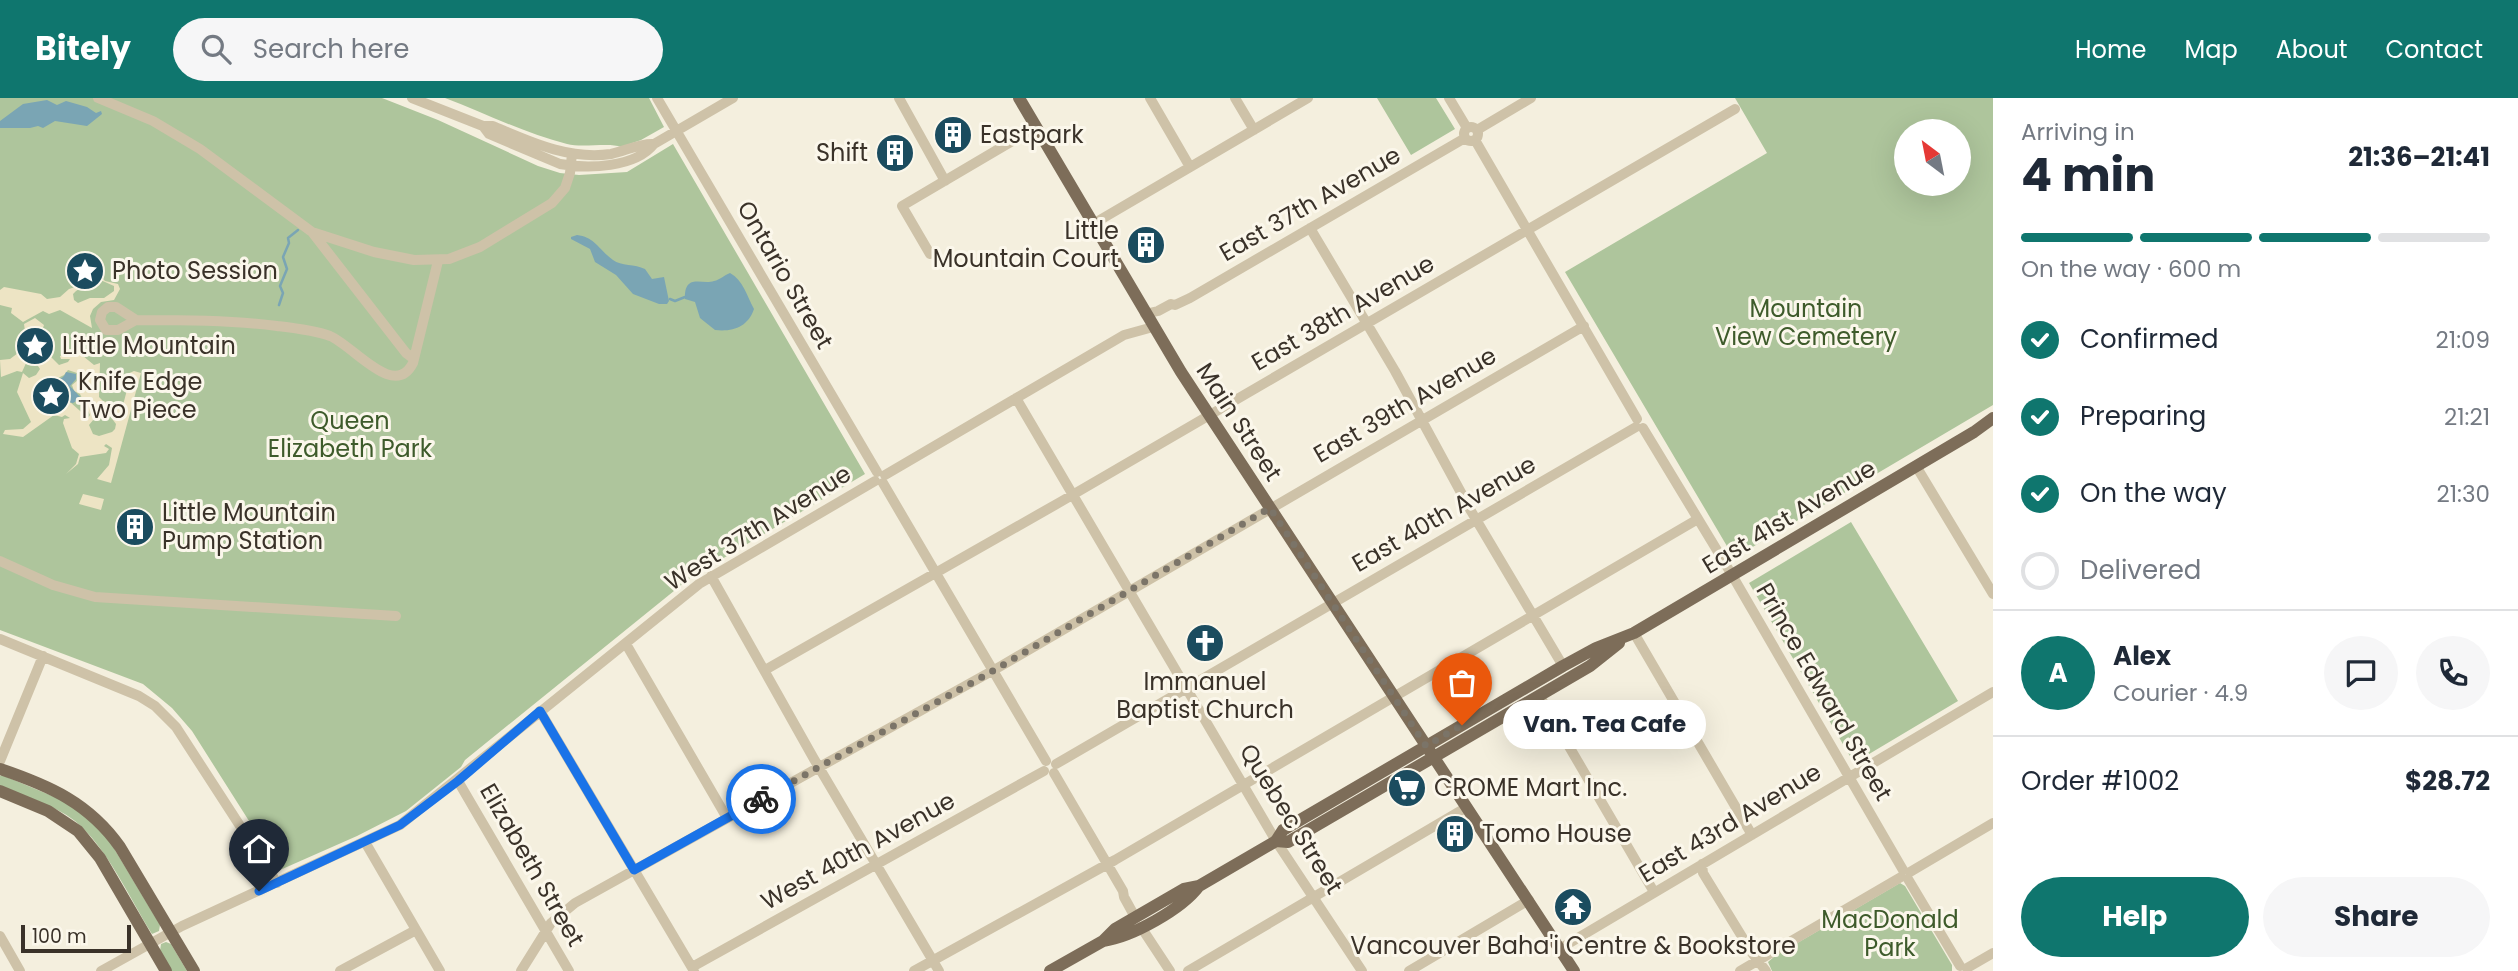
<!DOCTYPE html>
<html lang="en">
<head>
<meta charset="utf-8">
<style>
  :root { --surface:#fff; --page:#f6f6f7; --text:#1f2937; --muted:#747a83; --line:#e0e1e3; --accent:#0f766e }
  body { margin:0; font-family:Poppins,sans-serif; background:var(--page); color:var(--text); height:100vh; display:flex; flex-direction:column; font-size:26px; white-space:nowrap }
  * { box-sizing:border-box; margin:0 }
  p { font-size:23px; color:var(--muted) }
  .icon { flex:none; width:38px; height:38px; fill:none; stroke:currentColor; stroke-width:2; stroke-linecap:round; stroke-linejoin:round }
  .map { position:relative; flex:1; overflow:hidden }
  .side { display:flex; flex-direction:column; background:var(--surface); width:525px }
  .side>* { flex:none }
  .needle { width:46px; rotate:328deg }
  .tools { position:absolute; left:1894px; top:21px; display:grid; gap:14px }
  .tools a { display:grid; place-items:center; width:77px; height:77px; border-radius:50%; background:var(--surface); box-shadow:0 7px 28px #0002; font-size:35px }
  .scale { position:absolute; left:21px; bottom:18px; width:110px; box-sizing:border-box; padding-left:7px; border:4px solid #3a3229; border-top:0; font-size:19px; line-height:24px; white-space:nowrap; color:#3a3229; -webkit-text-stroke:5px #fbf7eb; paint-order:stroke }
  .pin { position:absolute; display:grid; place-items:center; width:60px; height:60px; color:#fff; margin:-72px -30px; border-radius:50% 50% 50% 0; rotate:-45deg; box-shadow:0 0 7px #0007 }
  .pin .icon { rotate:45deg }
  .courier { position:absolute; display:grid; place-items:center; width:70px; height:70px; margin:-35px; border:5px solid #1a73e8; border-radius:50%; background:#fff; color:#222; box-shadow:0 2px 9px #0007 }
  .bubble { position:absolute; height:49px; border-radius:24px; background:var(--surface); box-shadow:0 7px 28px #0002; font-size:23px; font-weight:700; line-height:49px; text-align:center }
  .summary em { font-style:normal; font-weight:700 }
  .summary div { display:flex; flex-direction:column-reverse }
  .summary { display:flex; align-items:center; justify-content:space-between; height:119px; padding:0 28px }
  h1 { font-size:46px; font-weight:700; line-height:52px }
  .bar { display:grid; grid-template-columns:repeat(4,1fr); gap:10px 7px; align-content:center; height:84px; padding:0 28px }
  .bar i { height:9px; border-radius:5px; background:var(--line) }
  .bar .on { background:var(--accent) }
  .bar p { grid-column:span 4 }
  .line { display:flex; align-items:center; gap:18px; padding:0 28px; border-top:2px solid var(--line) }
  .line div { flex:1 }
  .round { display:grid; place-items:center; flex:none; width:74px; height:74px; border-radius:37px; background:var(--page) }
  ol { padding:0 28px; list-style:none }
  li { display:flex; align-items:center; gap:21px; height:77px }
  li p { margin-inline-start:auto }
  li .icon { padding:7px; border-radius:50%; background:var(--accent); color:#fff; stroke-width:4 }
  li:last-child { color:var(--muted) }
  li i { width:38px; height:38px; border:4px solid var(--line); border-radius:50% }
  .primary-button { display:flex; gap:14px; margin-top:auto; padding:14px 28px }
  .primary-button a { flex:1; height:80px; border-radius:42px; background:var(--accent); color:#fff; font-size:28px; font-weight:700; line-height:80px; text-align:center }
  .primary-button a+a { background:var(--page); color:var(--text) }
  header { display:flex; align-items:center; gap:42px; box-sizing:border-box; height:98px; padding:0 35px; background:var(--accent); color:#fff }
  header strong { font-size:33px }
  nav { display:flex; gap:38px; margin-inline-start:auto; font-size:24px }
  .search { width:490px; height:63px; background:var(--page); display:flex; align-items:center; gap:18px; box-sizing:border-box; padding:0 24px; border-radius:38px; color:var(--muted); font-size:26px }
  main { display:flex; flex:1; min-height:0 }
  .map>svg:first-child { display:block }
</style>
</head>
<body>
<header>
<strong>Bitely</strong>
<div class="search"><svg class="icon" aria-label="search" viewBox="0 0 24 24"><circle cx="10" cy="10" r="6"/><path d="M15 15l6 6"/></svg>Search here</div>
<nav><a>Home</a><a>Map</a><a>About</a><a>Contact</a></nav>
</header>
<main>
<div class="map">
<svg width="1993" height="873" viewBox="0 0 1993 873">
  <rect width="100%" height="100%" fill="#f4efde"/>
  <!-- green -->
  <path fill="#aec59c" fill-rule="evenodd" d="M0,0H382L438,22L538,68L560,75L579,77L627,74L673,46L865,376L690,480L465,662L461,669L406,713L357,738L280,772L192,633L172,610L143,586L0,532Z
    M445,0H649L664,29L641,42L621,49C610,44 583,50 567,46C526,36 485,15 445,0Z
    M1377,0H1436L1455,31L1411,57Z
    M1735,0H1993V307L1734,460L1565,174L1767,55ZM1906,33H1958V86H1906Z
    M1851,424L1958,603L1854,665L1749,485Z
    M2,677L69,705L106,737L160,827L159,833L152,836C130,801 107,749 75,723C53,706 25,699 0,689V678Z
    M1900,785L1905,788L1952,867V873H1772L1768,864L1775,858Z
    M166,844L171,846L187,873H172L160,853L161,846Z"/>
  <!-- plaza -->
  <path fill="#ede4c4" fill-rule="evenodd" d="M88,170L96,173L105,183L118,186L120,191L114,202L101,204L93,211L90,218L92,230L60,212L49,216L43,213L23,224L11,215L12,210L0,207V192L4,189L41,196L47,201L60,199L69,191L75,189L79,184L80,173ZM96,180L114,188V193L104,200H90L78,205L74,202L73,196L76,193Z
    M35,220L44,227L40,239L42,250L59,267L68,264L70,261H61L60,258L77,253L94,267L100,265L99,299L103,303L120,308L123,307L127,292L124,285L125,277L134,273L141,275L111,385L97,381L109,367L112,350L106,346L104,348L109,351L106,355L80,359L78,366L66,376L76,366L79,356L72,350L63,325L64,321L70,320L65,317L62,319L54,317L23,339L3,336L5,332L23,331L31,324L17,294L23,275L29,280L36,277L40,271L36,265L27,263L22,274L17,273L1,279L0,262L10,261L22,252L26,240L24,226ZM68,272L77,275L78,282L72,287L74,293L80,296L90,317L88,320L70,304H61L57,309H51L43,303L45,281L51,278L56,281L64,277ZM106,317L110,318L116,326L115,331L112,334L99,338L93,336L89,327L94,321Z
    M83,396L104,401L101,412L79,406Z"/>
  <!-- water -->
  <path fill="#7aa5b4" d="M47,2L57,7L66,3L87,9L96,15L101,13L102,16L87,28L55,23L43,30L38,28L30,30H0V23L23,6Z
    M577,137C595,139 599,152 613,162C621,168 635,166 645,171L652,181L664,179L669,203L667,206H659L633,196L616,177L595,164L590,151L571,141V139Z
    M730,175C743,182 747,198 754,211C748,229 733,234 715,232L700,220L695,204L685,201C684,175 702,187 714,183C720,182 724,177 730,175Z
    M66,274L76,276V281L70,288L81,300L73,305L59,302V296L53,290L46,291L47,280C55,279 62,285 66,274Z"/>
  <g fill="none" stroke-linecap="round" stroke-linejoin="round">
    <!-- stream -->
    <path stroke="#7aa5b4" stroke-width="2.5" d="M670,201L675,203L685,199
      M279,207L283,195L280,188L287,171L283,159L289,145L288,140L298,132"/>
    <!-- minor -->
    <path stroke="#cec2a8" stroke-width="10" d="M98,0L153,23L200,51L312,134L374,154L414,162L449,161L480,149L552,105L565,90L570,75L572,56
      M412,0L483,28H493C531,44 568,62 611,56C626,53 639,45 654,46
      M657,0L877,374
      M899,0L945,83
      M1150,0L1190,69
      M1235,0L1254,32
      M1449,0L1467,30
      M483,28L489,36L560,66C588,71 635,70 654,46L733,0
      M1464 36a7 7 0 1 1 14 0a7 7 0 1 1-14 0Z
      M1477,32L1531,0
      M1475,42L1637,321
      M1093,126L1308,0
      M1310,130L1395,273L1471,413L1563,568
      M312,134L406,255L414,261
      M930,156L902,108L1036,29
      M108,209H116L136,222L118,232H106L100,222L102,214Z
      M1145,216L1158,213L1171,206L1175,207L1190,200L1465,40
      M136,222C183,222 230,222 277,228C294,230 313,232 330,238C354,248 394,302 413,265L438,163
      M1016,300L1276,743L1362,873
      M1643,330L1732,477L1903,772
      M1916,368L1993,496
      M885,377L1124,237L1153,229
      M883,385L1046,663
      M0,463L53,487L95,499L396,518
      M711,478L814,661L939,873
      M1634,535L1752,737
      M0,541L139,598L155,608L176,629L277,785
      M626,546L727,720
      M765,572L1062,403L1735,11
      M1539,597L1654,794
      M540,613L694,873
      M0,663L43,558
      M1056,666L1636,329
      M1054,675L1123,793L1124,799L1135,819
      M458,683L569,873
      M365,744L440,873
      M1702,766L1703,775L1752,855L1766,873
      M1910,774L1993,725
      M1908,781L1960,868
      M1141,829L1170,873
      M0,838L20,873
      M1561,850L1993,594
      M692,869L1044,673
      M1967,870L1993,855
      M101,873L182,828L400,727L699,486L875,383
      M340,873L416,832
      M521,873L551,825L575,805L1001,568L1584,228
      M914,873L1115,762L1698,421
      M1188,873L1467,709
      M1409,873L1529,802
      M1740,873L1901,779"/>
    <!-- major -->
    <path stroke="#7d6d59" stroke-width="12" d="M1019,0L1181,274L1574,873
      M0,671C50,688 89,705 120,749L194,873
      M0,693L48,713L78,733L100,760L166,873
      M1276,743L1288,744L1590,568L1619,545
      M1103,843C1132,839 1182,811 1199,788
      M1050,873L1103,843L1115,831L1184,791L1199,788L1276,743L1283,732L1563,568L1596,550L1634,535L1974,334L1993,320"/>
  </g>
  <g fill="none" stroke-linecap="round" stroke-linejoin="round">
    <!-- done -->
    <path stroke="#7b7468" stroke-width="7" stroke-dasharray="0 12.6" d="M761,701L986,577L1270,410L1426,648L1462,627"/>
    <!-- route -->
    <path stroke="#1a73e8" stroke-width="9" d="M259,793L400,727L458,683L540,613L634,772L761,701"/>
  </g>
  <!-- icons -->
  <defs>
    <symbol id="building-disc" viewBox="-11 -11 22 22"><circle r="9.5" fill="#1b4c5f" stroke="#fbf7eb"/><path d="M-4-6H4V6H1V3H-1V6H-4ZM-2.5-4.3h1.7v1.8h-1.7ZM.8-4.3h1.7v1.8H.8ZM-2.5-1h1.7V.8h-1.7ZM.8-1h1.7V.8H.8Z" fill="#fff"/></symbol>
    <symbol id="sight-disc" viewBox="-11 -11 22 22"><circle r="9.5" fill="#1b4c5f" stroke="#fbf7eb"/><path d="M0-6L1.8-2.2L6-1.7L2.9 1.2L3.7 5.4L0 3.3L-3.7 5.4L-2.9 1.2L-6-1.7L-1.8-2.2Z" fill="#fff"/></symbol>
    <symbol id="church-disc" viewBox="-11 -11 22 22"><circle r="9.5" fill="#1b4c5f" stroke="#fbf7eb"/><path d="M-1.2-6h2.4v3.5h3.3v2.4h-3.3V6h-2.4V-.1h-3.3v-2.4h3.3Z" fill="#fff"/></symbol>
    <symbol id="supermarket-disc" viewBox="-11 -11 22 22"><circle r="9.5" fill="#1b4c5f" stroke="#fbf7eb"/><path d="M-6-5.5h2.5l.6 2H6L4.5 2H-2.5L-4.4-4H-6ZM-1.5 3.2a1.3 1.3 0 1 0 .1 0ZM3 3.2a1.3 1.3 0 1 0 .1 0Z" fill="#fff"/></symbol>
    <symbol id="temple-disc" viewBox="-11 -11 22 22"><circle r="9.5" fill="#1b4c5f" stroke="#fbf7eb"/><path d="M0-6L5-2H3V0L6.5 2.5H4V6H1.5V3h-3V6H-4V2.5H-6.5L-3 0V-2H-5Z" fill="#fff"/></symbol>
  </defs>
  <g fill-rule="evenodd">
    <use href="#building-disc" x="931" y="15" width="44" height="44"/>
    <use href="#building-disc" x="873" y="33" width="44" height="44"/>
    <use href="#building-disc" x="1124" y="125" width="44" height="44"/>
    <use href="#sight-disc" x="63" y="151" width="44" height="44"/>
    <use href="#sight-disc" x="13" y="226" width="44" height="44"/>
    <use href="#sight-disc" x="29" y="276" width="44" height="44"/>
    <use href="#building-disc" x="113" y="407" width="44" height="44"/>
    <use href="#church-disc" x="1183" y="523" width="44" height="44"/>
    <use href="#supermarket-disc" x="1385" y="668" width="44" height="44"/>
    <use href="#building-disc" x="1433" y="714" width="44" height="44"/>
    <use href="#temple-disc" x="1551" y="787" width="44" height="44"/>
  </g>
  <g text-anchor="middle" stroke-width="6" stroke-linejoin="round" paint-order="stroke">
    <!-- poi labels -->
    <g font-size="24" fill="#3a3229" stroke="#fbf7eb" text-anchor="start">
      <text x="980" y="45">Eastpark</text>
      <text x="868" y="63" text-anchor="end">Shift</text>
      <text x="1119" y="141" text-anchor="end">Little<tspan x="1119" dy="28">Mountain Court</tspan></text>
      <text x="112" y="181">Photo Session</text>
      <text x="62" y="256">Little Mountain</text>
      <text x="78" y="292">Knife Edge<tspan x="78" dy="28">Two Piece</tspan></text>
      <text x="162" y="423">Little Mountain<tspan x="162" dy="28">Pump Station</tspan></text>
      <text x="1205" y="592" text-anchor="middle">Immanuel<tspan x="1205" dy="28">Baptist Church</tspan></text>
      <text x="1434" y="698">CROME Mart Inc.</text>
      <text x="1482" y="744">Tomo House</text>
      <text x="1573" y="856" text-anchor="middle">Vancouver Baha'i Centre &amp; Bookstore</text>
    </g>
    <!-- street labels -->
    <g font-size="24" fill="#3a3229" stroke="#fbf7eb">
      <text transform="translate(1310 106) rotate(-30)" y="8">East 37th Avenue</text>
      <text transform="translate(785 177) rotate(60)" y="8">Ontario Street</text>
      <text transform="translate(1343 215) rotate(-30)" y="8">East 38th Avenue</text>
      <text transform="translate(1405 307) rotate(-30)" y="8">East 39th Avenue</text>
      <text transform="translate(1239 324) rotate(57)" y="8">Main Street</text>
      <text transform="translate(1444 416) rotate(-30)" y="8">East 40th Avenue</text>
      <text transform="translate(1789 419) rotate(-31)" y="8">East 41st Avenue</text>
      <text transform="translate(758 430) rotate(-32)" y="8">West 37th Avenue</text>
      <text transform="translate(1824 594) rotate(60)" y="8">Prince Edward Street</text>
      <text transform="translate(1291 721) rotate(58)" y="8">Quebec Street</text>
      <text transform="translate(1730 725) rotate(-31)" y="8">East 43rd Avenue</text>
      <text transform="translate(858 753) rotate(-29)" y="8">West 40th Avenue</text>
      <text transform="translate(532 767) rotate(60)" y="8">Elizabeth Street</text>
    </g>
    <!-- park labels -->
    <g font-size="24" fill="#3e5b2b" stroke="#fbf7eb">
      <text x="1806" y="219">Mountain<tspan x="1806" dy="28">View Cemetery</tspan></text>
      <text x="350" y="331">Queen<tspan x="350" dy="28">Elizabeth Park</tspan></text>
      <text x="1890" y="830">MacDonald<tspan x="1890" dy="28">Park</tspan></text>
    </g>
  </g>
</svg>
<div class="tools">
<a><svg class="needle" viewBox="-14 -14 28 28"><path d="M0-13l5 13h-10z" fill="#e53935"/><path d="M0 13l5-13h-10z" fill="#747a83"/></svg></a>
</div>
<div class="scale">100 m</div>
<div class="pin" style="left:1462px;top:627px;background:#ea580c"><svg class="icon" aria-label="bag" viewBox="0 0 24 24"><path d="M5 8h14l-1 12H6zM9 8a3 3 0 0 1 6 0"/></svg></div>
<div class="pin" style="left:259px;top:793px;background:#1f2937"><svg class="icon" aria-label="home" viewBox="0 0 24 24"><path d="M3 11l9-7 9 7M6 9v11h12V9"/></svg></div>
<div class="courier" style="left:761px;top:701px"><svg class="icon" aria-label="bike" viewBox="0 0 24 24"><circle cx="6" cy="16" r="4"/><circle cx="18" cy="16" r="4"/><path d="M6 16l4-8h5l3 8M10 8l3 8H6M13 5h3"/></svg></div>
<div class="bubble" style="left:1503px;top:602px;width:203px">Van. Tea Cafe</div>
</div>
<section class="side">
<div class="summary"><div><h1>4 min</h1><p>Arriving in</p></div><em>21:36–21:41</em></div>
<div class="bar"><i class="on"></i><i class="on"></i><i class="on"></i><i></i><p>On the way · 600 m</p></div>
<ol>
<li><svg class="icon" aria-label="check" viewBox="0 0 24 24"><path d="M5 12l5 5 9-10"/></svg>Confirmed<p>21:09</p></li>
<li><svg class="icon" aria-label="check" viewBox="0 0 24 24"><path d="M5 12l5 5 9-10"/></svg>Preparing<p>21:21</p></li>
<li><svg class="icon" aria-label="check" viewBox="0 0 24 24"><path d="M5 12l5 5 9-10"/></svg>On the way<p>21:30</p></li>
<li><i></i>Delivered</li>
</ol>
<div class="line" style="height:126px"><b class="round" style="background:var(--accent);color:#fff">A</b><div><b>Alex</b><p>Courier · 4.9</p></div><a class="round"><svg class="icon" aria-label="chat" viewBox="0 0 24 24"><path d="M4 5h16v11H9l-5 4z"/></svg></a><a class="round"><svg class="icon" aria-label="phone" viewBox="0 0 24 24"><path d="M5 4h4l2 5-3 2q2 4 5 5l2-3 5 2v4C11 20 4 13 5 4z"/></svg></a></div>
<div class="line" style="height:91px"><div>Order #1002</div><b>$28.72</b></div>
<div class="primary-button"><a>Help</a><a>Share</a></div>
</section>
</main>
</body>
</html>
